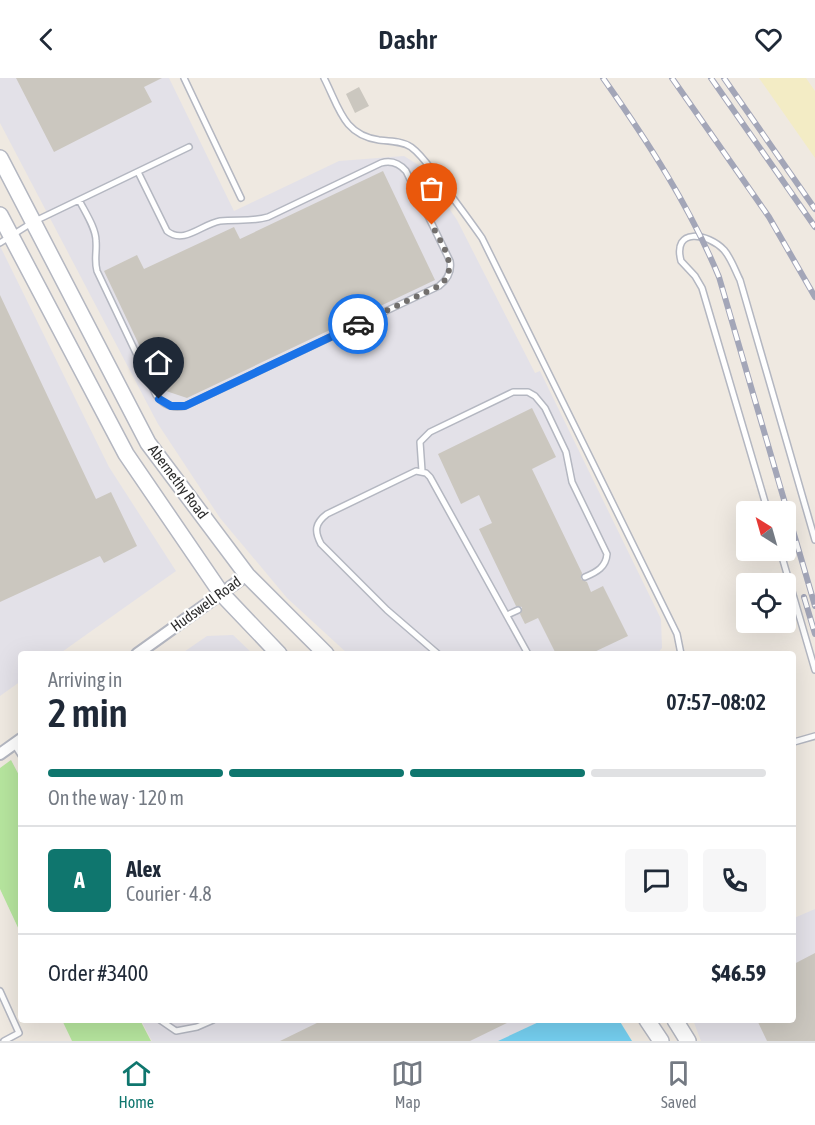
<!DOCTYPE html>
<html lang="en">
<head>
<meta charset="utf-8">
<style>
  :root { --surface:#fff; --page:#f6f6f7; --text:#1f2937; --muted:#747a83; --line:#e0e1e3; --accent:#0f766e }
  body { margin:0; font-family:"Asap Condensed",sans-serif; background:var(--page); color:var(--text); height:100vh; display:flex; flex-direction:column; font-size:22px; white-space:nowrap }
  * { box-sizing:border-box; margin:0 }
  p { font-size:20px; color:var(--muted) }
  .icon { flex:none; width:33px; height:33px; fill:none; stroke:currentColor; stroke-width:2; stroke-linecap:round; stroke-linejoin:round }
  .map { position:relative; flex:1; overflow:hidden }
  .details { position:absolute; left:18px; top:573px; width:778px; height:372px; display:flex; flex-direction:column; background:var(--surface); border-radius:6px; box-shadow:0 6px 24px #0002 }
  .details>* { flex:none }
  .needle { width:39px; rotate:323deg }
  .tools { position:absolute; left:736px; top:423px; display:grid; gap:12px }
  .tools a { display:grid; place-items:center; width:60px; height:60px; border-radius:6px; background:var(--surface); box-shadow:0 6px 24px #0002; font-size:30px }
  .pin { position:absolute; display:grid; place-items:center; width:51px; height:51px; color:#fff; margin:-62px -26px; border-radius:50% 50% 50% 0; rotate:-45deg; box-shadow:0 0 6px #0007 }
  .pin .icon { rotate:45deg }
  .courier { position:absolute; display:grid; place-items:center; width:60px; height:60px; margin:-30px; border:4px solid #1a73e8; border-radius:50%; background:#fff; color:#222; box-shadow:0 2px 8px #0007 }
  .head em { font-style:normal; font-weight:600 }
  .head div { display:flex; flex-direction:column-reverse }
  .head { display:flex; align-items:center; justify-content:space-between; height:102px; padding:0 30px }
  h1 { font-size:39px; font-weight:600; line-height:45px }
  .bar { display:grid; grid-template-columns:repeat(4,1fr); gap:9px 6px; align-content:center; height:72px; padding:0 30px }
  .bar i { height:8px; border-radius:4px; background:var(--line) }
  .bar .selected { background:var(--accent) }
  .bar p { grid-column:span 4 }
  .line { display:flex; align-items:center; gap:15px; padding:0 30px; border-top:2px solid var(--line) }
  .line div { flex:1 }
  .round { display:grid; place-items:center; flex:none; width:63px; height:63px; border-radius:6px; background:var(--page) }
  header { display:flex; justify-content:space-between; align-items:center; height:78px; padding:0 30px; background:var(--surface); font-size:27px; font-weight:600 }
  .dock { display:flex; justify-content:space-around; align-items:center; height:84px; border-top:2px solid var(--line); background:var(--surface); font-size:16px; color:var(--muted) }
  .dock a { display:grid; justify-items:center; gap:3px }
  .dock .selected { color:var(--accent) }
  .map>svg:first-child { display:block }
</style>
</head>
<body>
<header><svg class="icon" aria-label="back" viewBox="0 0 24 24"><path d="M15 5l-7 7 7 7"/></svg>Dashr<svg class="icon" aria-label="heart" viewBox="0 0 24 24"><path d="M12 20l-8-8c-3-5 5-10 8-4 3-6 11-1 8 4z"/></svg></header>
<div class="map">
<svg width="815" height="963" viewBox="0 0 815 963">
  <rect width="100%" height="100%" fill="#efe9e1"/>
  <!-- industrial -->
  <path fill="#e3e1e8" d="M0,0H169L234,133L339,83L404,78L420,88L457,142L535,295L540,293L661,541L662,570L657,576H348L287,520L220,440L158,346L0,45Z
    M0,168L109,389L176,493L59,576H21V603L0,618Z
    M233,557L253,576H181L207,558Z
    M815,831V963H701L693,942H794V840Z
    M141,942H543L498,963H152Z"/>
  <!-- green -->
  <path fill="#b6e59e" d="M11,682L21,701V856L0,811V690Z
    M62,942H140L151,963H72Z"/>
  <!-- sand -->
  <path fill="#f3ecc5" d="M759,0H806L815,13V80Z"/>
  <!-- water -->
  <path fill="#75cff0" d="M543,942H619L632,963H498Z"/>
  <!-- building -->
  <path fill="#cbc7bf" d="M16,0H162L144,9L152,24L54,74Z
    M359,9L369,28L355,35L346,16Z
    M383,93L435,202L187,320L160,311L104,193L137,177L144,191L234,149L240,161Z
    M0,217L96,421L111,414L137,468L104,485L100,478L0,524Z
    M532,330L556,379L532,391L582,495L581,501L587,504L591,514L603,508L628,558L590,576H556L538,540L525,546L520,536L522,529L516,528L479,451L492,445L479,417L461,426L438,376Z
    M815,875V963H767L757,942H794V886Z
    M323,942H513L470,963H280Z"/>
  <g fill="none" stroke-linecap="round" stroke-linejoin="round">
    <defs>
      <path id="service" d="M184,0L241,120
        M324,0C339,29 343,57 379,62C390,63 402,63 411,69C422,77 430,90 438,100C453,120 468,140 482,160L677,556L681,576
        M79,122C85,134 96,150 96,163C97,174 94,182 97,193L156,317C163,327 172,331 185,328L439,208C447,202 452,194 450,183L406,93C399,85 391,82 381,85L268,139C252,144 236,141 220,143C202,146 184,167 167,153L138,94
        M0,165L33,144L189,69
        M422,393L420,364L430,354L513,314H528L535,318L545,330L566,374L572,404L607,476C606,489 597,494 585,499
        M768,434L702,210L695,198L681,183C672,149 708,155 724,172C731,180 735,192 740,202L815,462
        M780,472L815,592
        M507,537L518,532
        M438,576L387,532L321,466C314,453 315,445 327,436L416,393L426,395L430,399L528,576
        M794,664L815,658
        M14,666L21,677
        M0,913L19,955L4,963
        M160,942L176,953L197,949L213,942"/>
      <path id="minor" d="M137,576L247,497
        M0,676L21,661"/>
      <path id="secondary" d="M0,80L148,365L247,497L326,576
        M0,137L126,376L221,515L279,576
        M647,942L661,963
        M675,942L688,963"/>
    </defs>
    <!-- service casing -->
    <use href="#service" stroke="#b4b7c1" stroke-width="8"/>
    <!-- minor casing -->
    <use href="#minor" stroke="#b4b7c1" stroke-width="14"/>
    <!-- secondary casing -->
    <use href="#secondary" stroke="#b4b7c1" stroke-width="18"/>
    <!-- service -->
    <use href="#service" stroke="#fff" stroke-width="5"/>
    <!-- minor -->
    <use href="#minor" stroke="#fff" stroke-width="10"/>
    <!-- secondary -->
    <use href="#secondary" stroke="#fff" stroke-width="15"/>
    <defs>
      <path id="rail" d="M603,0C648,64 689,127 719,199L815,528
        M672,0L769,139L815,219
        M711,0L815,149
        M724,0L815,131
        M804,519L815,556"/>
    </defs>
    <!-- rail casing -->
    <use href="#rail" stroke="#a3a6b8" stroke-width="6"/>
    <!-- rail -->
    <use href="#rail" stroke="#fff" stroke-width="4" stroke-dasharray="11" stroke-linecap="butt"/>
  </g>
  <g fill="none" stroke-linecap="round" stroke-linejoin="round">
    <!-- done -->
    <path stroke="#726f6d" stroke-width="6" stroke-dasharray="0 10.8" d="M358,246L439,208C461,191 442,167 432,147"/>
    <!-- route -->
    <path stroke="#1a73e8" stroke-width="8" d="M159,321L171,328H185L358,246"/>
  </g>
  <g text-anchor="middle" stroke-width="4.5" stroke-linejoin="round" paint-order="stroke">
    <!-- street labels -->
    <g font-size="15" fill="#2e2e2e" stroke="#fff">
      <text transform="translate(178 404) rotate(53)" y="5">Abernethy Road</text>
      <text transform="translate(206 526) rotate(-36)" y="5">Hudswell Road</text>
    </g>
  </g>
</svg>
<div class="tools">
<a><svg class="needle" viewBox="-14 -14 28 28"><path d="M0-13l5 13h-10z" fill="#e53935"/><path d="M0 13l5-13h-10z" fill="#747a83"/></svg></a>
<a><svg class="icon" aria-label="locate" viewBox="0 0 24 24"><circle cx="12" cy="12" r="6"/><path d="M12 2v4M12 18v4M2 12h4M18 12h4"/></svg></a>
</div>
<div class="pin" style="left:432px;top:147px;background:#ea580c"><svg class="icon" aria-label="bag" viewBox="0 0 24 24"><path d="M5 8h14l-1 12H6zM9 8a3 3 0 0 1 6 0"/></svg></div>
<div class="pin" style="left:159px;top:321px;background:#1f2937"><svg class="icon" aria-label="home" viewBox="0 0 24 24"><path d="M3 11l9-7 9 7M6 9v11h12V9"/></svg></div>
<div class="courier" style="left:358px;top:246px"><svg class="icon" aria-label="car" viewBox="0 0 24 24"><path d="M5 17H2v-5l4-1 3-4h7l3 4 3 1v5h-3M9 17h6M6 11h13"/><circle cx="7" cy="17" r="2"/><circle cx="17" cy="17" r="2"/></svg></div>
<section class="details">
<div class="head"><div><h1>2 min</h1><p>Arriving in</p></div><em>07:57–08:02</em></div>
<div class="bar"><i class="selected"></i><i class="selected"></i><i class="selected"></i><i></i><p>On the way · 120 m</p></div>
<div class="line" style="height:108px"><b class="round" style="background:var(--accent);color:#fff">A</b><div><b>Alex</b><p>Courier · 4.8</p></div><a class="round"><svg class="icon" aria-label="chat" viewBox="0 0 24 24"><path d="M4 5h16v11H9l-5 4z"/></svg></a><a class="round"><svg class="icon" aria-label="phone" viewBox="0 0 24 24"><path d="M5 4h4l2 5-3 2q2 4 5 5l2-3 5 2v4C11 20 4 13 5 4z"/></svg></a></div>
<div class="line" style="height:78px"><div>Order #3400</div><b>$46.59</b></div>
</section>
</div>
<nav class="dock">
<a class="selected"><svg class="icon" aria-label="home" viewBox="0 0 24 24"><path d="M3 11l9-7 9 7M6 9v11h12V9"/></svg>Home</a>
<a><svg class="icon" aria-label="map" viewBox="0 0 24 24"><path d="M3 6l6-2 6 2 6-2v14l-6 2-6-2-6 2zM9 4v14M15 6v14"/></svg>Map</a>
<a><svg class="icon" aria-label="saved" viewBox="0 0 24 24"><path d="M7 4h10v16l-5-4-5 4z"/></svg>Saved</a>
</nav>
</body>
</html>
